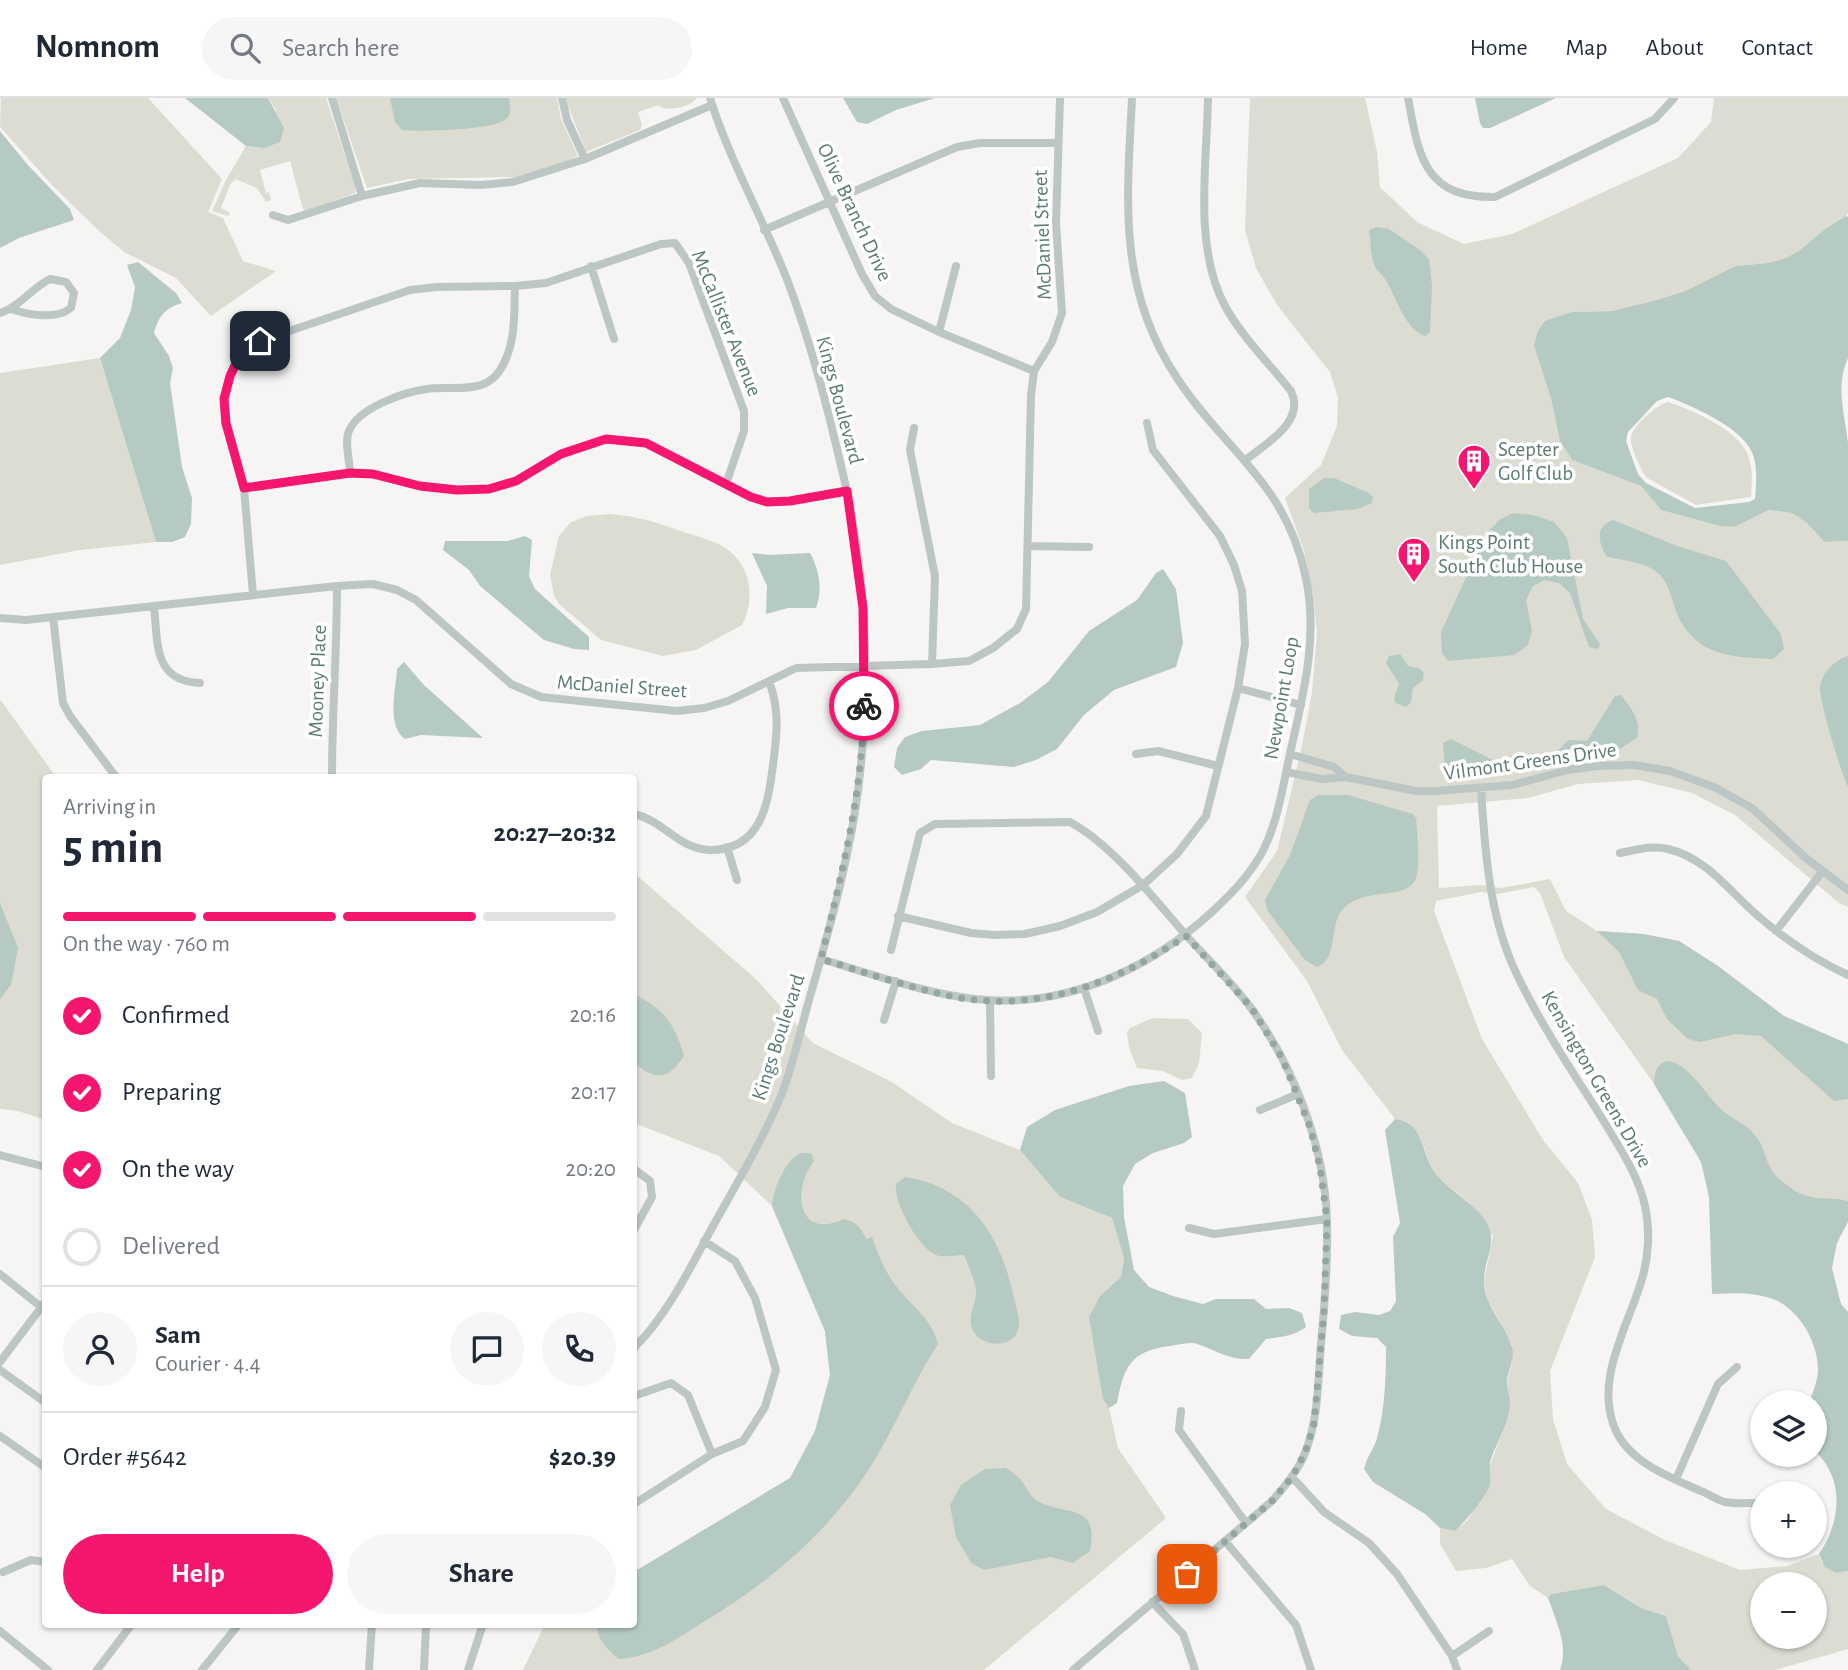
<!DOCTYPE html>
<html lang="en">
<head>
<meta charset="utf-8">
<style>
  :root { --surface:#fff; --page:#f6f6f7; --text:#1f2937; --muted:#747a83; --line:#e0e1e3; --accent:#f51670 }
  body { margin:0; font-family:"Alegreya Sans",sans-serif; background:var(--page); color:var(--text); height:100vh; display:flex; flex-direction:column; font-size:26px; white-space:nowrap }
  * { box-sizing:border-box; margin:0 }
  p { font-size:23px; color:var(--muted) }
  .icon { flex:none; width:38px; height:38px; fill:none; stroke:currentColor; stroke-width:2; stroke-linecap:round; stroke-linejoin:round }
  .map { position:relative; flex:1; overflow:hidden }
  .details { position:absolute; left:42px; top:676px; width:595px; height:854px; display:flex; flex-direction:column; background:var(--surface); border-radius:7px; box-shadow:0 2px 5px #0004 }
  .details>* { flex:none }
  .buttons { position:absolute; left:1750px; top:1292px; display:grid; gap:14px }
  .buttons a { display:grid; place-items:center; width:77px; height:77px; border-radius:50%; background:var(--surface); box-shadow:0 2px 5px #0004; font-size:35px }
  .pin { position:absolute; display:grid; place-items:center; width:60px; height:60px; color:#fff; margin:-30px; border-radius:14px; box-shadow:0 4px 10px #0006 }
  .courier { position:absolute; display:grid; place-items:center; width:70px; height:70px; margin:-35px; border:5px solid #f51670; border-radius:50%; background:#fff; color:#222; box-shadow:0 2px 9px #0007 }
  .head em { font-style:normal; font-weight:700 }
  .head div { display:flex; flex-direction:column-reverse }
  .head { display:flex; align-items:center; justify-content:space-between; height:119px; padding:0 21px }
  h1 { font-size:46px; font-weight:700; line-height:52px }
  .bar { display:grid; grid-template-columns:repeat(4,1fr); gap:10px 7px; align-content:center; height:84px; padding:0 21px }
  .bar i { height:9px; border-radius:5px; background:var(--line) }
  .bar .selected { background:var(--accent) }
  .bar p { grid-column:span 4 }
  .line { display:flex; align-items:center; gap:18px; padding:0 21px; border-top:2px solid var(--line) }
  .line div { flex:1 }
  .round { display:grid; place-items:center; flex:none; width:74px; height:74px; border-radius:37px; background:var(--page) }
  ol { padding:0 21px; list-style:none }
  li { display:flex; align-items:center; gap:21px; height:77px }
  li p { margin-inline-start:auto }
  li .icon { padding:7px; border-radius:50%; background:var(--accent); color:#fff; stroke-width:4 }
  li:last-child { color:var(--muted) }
  li i { width:38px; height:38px; border:4px solid var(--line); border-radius:50% }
  .cta { display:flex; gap:14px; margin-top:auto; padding:14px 21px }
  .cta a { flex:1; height:80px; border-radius:42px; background:var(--accent); color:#fff; font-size:28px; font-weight:700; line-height:80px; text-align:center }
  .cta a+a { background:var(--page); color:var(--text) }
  header { display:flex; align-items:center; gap:42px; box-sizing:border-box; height:98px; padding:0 35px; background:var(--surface); border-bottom:2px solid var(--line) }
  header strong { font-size:33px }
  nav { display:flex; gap:38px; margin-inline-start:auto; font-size:24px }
  .search { width:490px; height:63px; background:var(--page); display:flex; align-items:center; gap:18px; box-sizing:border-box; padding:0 24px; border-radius:38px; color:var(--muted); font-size:26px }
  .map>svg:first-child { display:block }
</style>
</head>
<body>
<header>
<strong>Nomnom</strong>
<div class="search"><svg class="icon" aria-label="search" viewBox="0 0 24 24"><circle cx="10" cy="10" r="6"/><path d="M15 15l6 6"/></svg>Search here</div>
<nav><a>Home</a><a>Map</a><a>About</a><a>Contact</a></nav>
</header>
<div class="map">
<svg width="1848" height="1572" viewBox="0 0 1848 1572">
  <rect width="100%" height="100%" fill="#f7f5f4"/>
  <!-- green -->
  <path fill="#dddcd2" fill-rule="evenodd" d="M1,0H148L222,81L208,114L223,120L243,163L276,173L211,218L176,180L124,154L98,132L51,86L0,29Z
    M268,0H326L355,88V95L306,113L303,111L290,63L260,72L266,95L269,94L271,102L266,104L257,90L235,81L230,87L221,110L230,115L228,118L212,113L226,82L246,48L264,50L276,12Z
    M336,0H557L561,21L578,58L555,68L516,79L409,81L367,90Z
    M565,0H697C689,9 675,12 662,10L659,7L638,14L642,27L640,32L586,54Z
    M1250,0H1365L1377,54L1380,89L1417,124L1464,146L1512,136L1678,60L1711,24L1714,0H1848V115L1846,118L1825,131L1800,152L1786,160L1768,165L1735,168L1685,193L1657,202L1612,213L1572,214L1551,300L1560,342L1572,362L1641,388L1661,412L1720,428L1735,429L1769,412L1792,415L1807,425L1824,444L1848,443V809L1839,805L1735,717L1692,695L1638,682L1578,686L1528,700L1437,708L1439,790L1482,787L1501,790L1550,781L1566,813L1597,833L1643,836L1679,843L1718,868L1784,918L1848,946V1103L1809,1100L1787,1088L1768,1070L1761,1048L1755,1036L1748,1030L1724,1013L1705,996L1655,973L1654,986L1564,859L1540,795L1534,789L1498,796L1481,794L1436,803L1434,813L1482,941L1543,1042L1578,1085L1592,1122L1595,1159L1550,1273L1553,1321L1567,1366L1606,1411L1665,1442L1740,1472L1787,1468L1819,1456L1821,1463L1836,1475L1848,1473V1551L1775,1572H1691L1678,1558L1666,1518L1641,1510L1604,1487L1551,1496L1548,1500L1530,1488L1512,1461L1486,1470L1456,1473L1440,1446V1430L1455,1433L1467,1423L1489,1386L1490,1367L1503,1332L1510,1304L1507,1285L1512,1264V1247L1488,1202L1484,1183L1493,1138C1485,1128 1479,1116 1471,1107C1458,1094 1441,1086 1432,1069C1421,1048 1423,1025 1395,1021L1342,952L1307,883L1245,799L1277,753L1302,648L1312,594L1317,534L1313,497L1304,453L1285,400L1321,367L1337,328L1338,300L1330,274L1277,207L1256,170L1245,132ZM1762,1486H1815V1538H1762Z
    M100,260L156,444L80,452L0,467V275Z
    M1668,304C1692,312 1742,333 1749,360C1753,373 1752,386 1751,399L1696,407L1647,380C1641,373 1629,347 1631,338C1635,326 1656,307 1668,304Z
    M609,416C637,418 657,424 683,434C697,438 712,442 724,449C751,466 756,500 742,527L696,552L663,558L601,542L559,506L554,498L550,477L559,438L571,424L587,418Z
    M0,601L56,679H46L45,1022L18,1013L0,1011Z
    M634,775L757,882L813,945L892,984L952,1025L1020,1052L1060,1099L1112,1120L1124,1160L1121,1179L1100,1198L1103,1301L1109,1310L1118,1350L1166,1420L984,1572H523L545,1526H634V1474L790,1380L815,1333L830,1277L825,1233L772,1108L719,1058L634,1025Z
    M1152,920L1188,921L1202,935L1199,965L1192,980L1182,982L1163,973L1137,970L1129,950L1127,935L1130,930Z"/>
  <!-- water -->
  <path fill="#b5cac2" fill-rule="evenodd" d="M185,0H268L284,30L280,44L264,50L246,48Z
    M390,0H509C510,7 512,16 506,21C496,32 419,34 402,32L395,24Z
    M843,0H935L896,12L867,26L857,24Z
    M1475,0H1556L1490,30H1483L1480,25Z
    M0,33L27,66L70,111L74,122L19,140L0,150Z
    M1846,118L1848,119V260C1835,288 1845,317 1848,345C1848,377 1848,411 1848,443L1824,444L1807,425L1792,415L1769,412L1735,429L1720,428L1661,412L1641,388L1572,362L1560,343L1551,300L1534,247L1538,233L1545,223L1572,214L1612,213L1657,202L1685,193L1735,168L1768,165L1786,160L1800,152L1825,131ZM1668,299C1693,308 1745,331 1753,357C1758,371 1756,387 1755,401L1749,404L1695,410L1646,385L1638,376L1626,343L1628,334L1657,303Z
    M1377,129L1389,131L1420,152L1429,161L1432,188L1430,234L1425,238C1406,232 1396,200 1387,184C1383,177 1376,173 1374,166C1370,156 1371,142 1369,132Z
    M138,164L176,195L182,205C165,210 159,218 154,235L169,258L173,270L170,285L182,369L192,400L191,426L185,439L172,444H156L100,260L120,240L131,212L135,189L127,167Z
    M1324,380H1334L1369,395L1373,399L1372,405L1358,411L1314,415L1309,410V391Z
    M1513,415L1533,417L1554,424L1567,440L1583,521L1600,546L1598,551L1589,549L1570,495L1559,485L1545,482L1533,488L1526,502L1532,533L1528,547L1514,557L1448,563L1442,555L1441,534L1486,436L1499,422Z
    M1613,422L1677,448L1726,463L1781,536L1784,551L1773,561C1737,559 1702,560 1681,524C1672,508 1672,488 1658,475C1645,463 1622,463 1606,458C1598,444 1595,428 1613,422Z
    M525,438L532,442L529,478L535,491L589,539V552L574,551L544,542L480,488L469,472L443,452L445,443H508Z
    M752,455L770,457L810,455C819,471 823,492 816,510H788L766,516L767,488Z
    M1163,471L1176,491L1183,545L1176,569L1114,592L1084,617L1057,651L1036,662L1014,669L931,662L921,671L902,677L894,669L897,650L905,639L922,633L980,627L1020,605L1048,584L1089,533L1137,502L1156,475Z
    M1400,556L1408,568L1419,570L1424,575L1423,582L1413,590L1411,604L1406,609L1395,605L1394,600L1399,586L1386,565L1389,558Z
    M1848,558V689C1841,674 1819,603 1820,589C1822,574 1835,562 1848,558Z
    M404,564L424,587L483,640L421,637L405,641C386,628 396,591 397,571Z
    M1621,597C1631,610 1642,623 1637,640L1621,650L1594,647L1558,653L1568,642L1587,643L1615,598Z
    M1451,641L1503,667L1451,672L1445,669L1443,645Z
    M1318,697H1348L1413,716L1416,720C1417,735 1422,773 1414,784C1401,802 1368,789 1345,809C1327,825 1340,860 1317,869L1305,862L1267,812L1265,802L1290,757L1310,702Z
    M0,805L18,850L11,887L0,901Z
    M1597,833L1643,836L1679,843L1718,868L1784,918L1848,946V1001L1834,1003L1761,938L1735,936L1700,944L1688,941L1667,921L1657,901L1638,892L1619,854Z
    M634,896C664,911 675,926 684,958C668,982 656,983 634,965Z
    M1666,963C1689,963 1707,1001 1726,1015C1735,1022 1749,1028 1756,1038C1770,1058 1762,1069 1787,1087C1812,1106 1823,1097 1848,1103V1124L1837,1145L1832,1170L1841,1206L1848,1214V1473L1836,1475L1825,1469L1819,1456C1841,1424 1845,1381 1815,1353V1304H1809C1813,1295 1818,1281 1818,1272C1818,1244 1799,1211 1773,1201C1753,1194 1733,1195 1712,1196L1709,1099L1701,1064L1654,986C1655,974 1655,968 1666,963Z
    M1164,983L1185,995L1192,1039L1184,1045L1153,1055L1135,1066L1123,1088L1124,1119L1134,1172L1149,1189L1173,1198L1203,1206L1216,1201H1254L1266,1211L1289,1210L1302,1215L1306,1229C1294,1238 1281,1239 1266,1241L1249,1261C1228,1262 1216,1252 1197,1246C1189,1243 1178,1247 1170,1248C1130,1253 1124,1269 1117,1305L1109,1310L1103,1301L1089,1219L1100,1198L1121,1179L1124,1160L1112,1120L1060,1099L1020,1052L1027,1029L1055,1012L1129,988Z
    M1395,1021C1425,1025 1420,1052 1434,1073C1448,1093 1474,1104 1487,1125C1498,1144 1484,1162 1484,1182C1484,1207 1503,1224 1511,1246C1516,1258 1509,1270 1507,1282C1506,1289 1510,1296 1510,1303C1510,1324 1496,1345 1490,1364C1489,1371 1491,1379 1490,1386C1486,1399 1465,1424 1455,1433L1440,1430L1425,1416L1373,1384L1364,1371C1367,1357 1374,1352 1377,1340C1385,1312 1386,1278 1386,1249L1377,1240L1352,1238L1339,1231L1341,1217L1355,1214L1379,1217L1390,1213L1396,1203L1393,1139L1400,1125L1385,1032Z
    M801,1055H811L814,1063C791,1092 798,1143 844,1121C856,1124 861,1129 866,1141L872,1139C877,1154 884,1171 893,1184C908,1206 932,1219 938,1246C914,1283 897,1325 874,1363C834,1429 771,1484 705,1523C676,1541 654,1558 619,1561C608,1552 596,1541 597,1526H634V1474L790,1380L815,1333L830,1277L825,1233L772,1108C773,1091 785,1062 801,1055Z
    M905,1079C969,1089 1000,1136 1013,1196C1015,1205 1020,1219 1019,1228C1016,1250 984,1251 974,1234C965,1219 977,1206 976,1192C976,1186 967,1163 964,1157C955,1157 944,1160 936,1157C918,1149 893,1104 896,1086Z
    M1006,1370C1010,1373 1015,1376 1019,1380C1025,1386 1029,1397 1036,1402C1064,1419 1100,1403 1090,1453L1073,1465L1051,1459L984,1472L971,1465L956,1439L950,1407L961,1387L985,1371Z
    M1604,1487L1641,1510L1666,1518L1678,1558L1691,1572H1560C1569,1548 1556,1523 1548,1500L1551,1496Z"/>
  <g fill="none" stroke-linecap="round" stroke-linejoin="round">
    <!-- street -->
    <path stroke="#bcc7c5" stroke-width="8" d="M332,0L362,98
      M562,0L567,22L585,61
      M783,0L862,176L875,198L891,211L939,234L1034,273
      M1208,0C1207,65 1193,149 1225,208C1242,239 1269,265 1291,293C1306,324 1266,345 1246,362
      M1408,0C1419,59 1424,100 1495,99L1655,21L1674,0
      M273,117L288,122L362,98L420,85L481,87L513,84L585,61L712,7
      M764,132L957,49L980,45H1058
      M591,168L614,241
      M0,215C19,209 32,190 50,181L66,184L74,195L71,210C56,222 29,217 11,211
      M939,234L956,168
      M914,330L910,352L935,478L932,566
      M350,375C350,364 344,343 349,333C358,310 404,294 427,291C455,287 487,299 503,267C516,243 514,215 515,188
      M244,390L350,375L373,376L420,388L457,392L490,391L516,383L561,356L606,341L646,345L751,399L767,404L790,403L847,393
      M1028,448L1089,449
      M253,497L244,390L225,325L224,301L230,278L241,255L260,243L410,192L436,189L515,188L546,185L661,146L675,145L689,165L744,313V333L726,386
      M154,508C158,545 153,583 200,585
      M53,519L63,605L70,618L116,679
      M0,520L26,522L337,488L373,486L397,492L416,502L511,586L541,599L677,613L704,610L728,603L796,570L932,566L969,563L993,550L1017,531L1026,511L1031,297L1034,273L1052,244L1062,215L1056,125L1060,0
      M1238,590L1301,607
      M1136,656L1158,653L1218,668
      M1290,656L1334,669L1346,679
      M1286,674L1322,681L1346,679L1416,693H1436L1512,687L1568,672L1597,668L1634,667L1670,673L1714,689L1752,710L1807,761L1848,792
      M332,679C332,615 337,552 337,488
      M1481,690C1485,755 1489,821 1519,881C1543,930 1574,976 1603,1022C1619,1049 1638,1076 1645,1108C1650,1131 1649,1158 1642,1181C1628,1229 1593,1283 1616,1333C1631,1365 1671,1380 1701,1393C1709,1396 1717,1402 1725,1404C1735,1406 1747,1405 1757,1405
      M634,716C663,722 678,751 710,752C761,752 768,707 773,667C777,637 780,612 769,583
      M727,749L737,782
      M1620,755C1636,752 1652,747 1668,751C1707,760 1730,794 1758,818C1786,842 1815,862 1848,877
      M898,818L971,835L994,837L1025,836L1060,828L1097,814L1143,787L1177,756L1206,718L1238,590L1245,546L1242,493L1234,467L1220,438L1153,352L1147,325
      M1776,833L1822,774
      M891,852L920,735L935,726L1070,724C1112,747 1152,798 1184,835C1206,860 1231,883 1251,910C1294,969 1325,1049 1327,1123C1328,1163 1325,1204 1321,1245C1318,1281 1319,1320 1305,1355C1298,1373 1285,1388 1272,1403L1073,1572
      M821,861C875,877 931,898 987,902C1071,908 1152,869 1213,813C1231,796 1247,780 1260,758C1278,727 1283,686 1291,651C1304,594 1319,535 1305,476C1285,384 1224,352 1177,280C1117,190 1127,102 1132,0
      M1084,890L1098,933
      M990,903L991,978
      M884,922L896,883
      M1260,1012L1298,996
      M0,1057L46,1069
      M634,1071L650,1083L652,1099L634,1132
      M1189,1130L1214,1136L1327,1121
      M0,1176L46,1213
      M634,1250C668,1216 690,1170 713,1128C737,1085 762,1043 781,998C794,965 801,929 811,895C828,836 845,775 855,714C871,610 869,492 846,389C830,320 813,250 788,184C764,122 730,64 710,0
      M0,1264L46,1203
      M0,1272L46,1305
      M634,1298L671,1285L688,1297L712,1356
      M1181,1313L1179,1332L1246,1425
      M0,1338L46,1370
      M1292,1379L1324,1414L1369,1445L1397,1476L1452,1558L1457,1572
      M1676,1381L1718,1286L1737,1269
      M634,1406L712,1356L743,1343L765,1309L776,1272L755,1200L735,1163L704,1143
      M1225,1443L1296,1527L1311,1572
      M3,1474L31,1462L46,1464
      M1152,1504L1183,1536L1195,1572
      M0,1533L48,1572
      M1452,1558L1489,1533
      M97,1572L132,1526
      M202,1572L239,1526
      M369,1572L372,1526
      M424,1572L426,1526
      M468,1572L483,1526"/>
  </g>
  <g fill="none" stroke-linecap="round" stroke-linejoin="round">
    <!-- done -->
    <path stroke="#92a6a2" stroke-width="7" stroke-dasharray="0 12.6" d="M864,608C862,698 842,774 821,861C864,874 910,890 955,899C1040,915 1117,884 1186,838L1251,909L1282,960L1310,1029L1320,1069L1327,1121L1324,1213L1314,1326L1305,1355L1292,1379L1272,1403L1187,1476"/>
    <!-- route -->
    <path stroke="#f51670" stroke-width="9" d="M260,243L241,255L230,278L224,301L226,325L244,390L350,375L373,376L420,388L457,392L489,391L516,383L561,356L606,341L646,345L751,399L767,404L790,403L847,393L863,510L864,608"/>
  </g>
  <!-- icons -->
  <defs>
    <symbol id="building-pin" viewBox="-11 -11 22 30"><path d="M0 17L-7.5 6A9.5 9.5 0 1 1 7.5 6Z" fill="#f51670" stroke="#fff"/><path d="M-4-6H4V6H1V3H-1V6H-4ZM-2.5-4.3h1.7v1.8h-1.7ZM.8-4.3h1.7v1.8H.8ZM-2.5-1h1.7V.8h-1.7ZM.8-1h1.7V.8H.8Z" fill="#fff"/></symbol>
  </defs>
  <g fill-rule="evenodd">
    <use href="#building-pin" x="1455" y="344" width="38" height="52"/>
    <use href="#building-pin" x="1395" y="437" width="38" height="52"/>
  </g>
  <g text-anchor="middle" stroke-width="7" stroke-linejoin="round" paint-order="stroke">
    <!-- street labels -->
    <g font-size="21" fill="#5b7c76" stroke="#fff">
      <text transform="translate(855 114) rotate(65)" y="7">Olive Branch Drive</text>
      <text transform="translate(1042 137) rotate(-92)" y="7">McDaniel Street</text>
      <text transform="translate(727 225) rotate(68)" y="7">McCallister Avenue</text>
      <text transform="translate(840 302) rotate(75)" y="7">Kings Boulevard</text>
      <text transform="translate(317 583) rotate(-88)" y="7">Mooney Place</text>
      <text transform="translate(622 588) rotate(4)" y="7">McDaniel Street</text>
      <text transform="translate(1281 600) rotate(-80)" y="7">Newpoint Loop</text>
      <text transform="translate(1530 663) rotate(-8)" y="7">Vilmont Greens Drive</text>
      <text transform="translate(778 939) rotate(-72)" y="7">Kings Boulevard</text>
      <text transform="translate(1597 981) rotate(60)" y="7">Kensington Greens Drive</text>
    </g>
    <!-- poi labels -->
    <g font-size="21" fill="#5b7c76" stroke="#fff" text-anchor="start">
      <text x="1498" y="358">Scepter<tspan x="1498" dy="24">Golf Club</tspan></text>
      <text x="1438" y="451">Kings Point<tspan x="1438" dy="24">South Club House</tspan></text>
    </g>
  </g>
</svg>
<div class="buttons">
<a><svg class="icon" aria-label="layers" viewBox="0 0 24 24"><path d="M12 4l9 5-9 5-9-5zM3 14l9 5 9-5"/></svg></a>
<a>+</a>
<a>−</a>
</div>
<div class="pin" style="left:1187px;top:1476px;background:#ea580c"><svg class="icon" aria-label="bag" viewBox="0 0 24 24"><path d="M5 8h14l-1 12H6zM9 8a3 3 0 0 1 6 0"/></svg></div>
<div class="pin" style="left:260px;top:243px;background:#1f2937"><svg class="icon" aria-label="home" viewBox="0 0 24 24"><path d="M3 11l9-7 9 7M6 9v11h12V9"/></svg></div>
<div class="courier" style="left:864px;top:608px"><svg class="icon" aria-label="bike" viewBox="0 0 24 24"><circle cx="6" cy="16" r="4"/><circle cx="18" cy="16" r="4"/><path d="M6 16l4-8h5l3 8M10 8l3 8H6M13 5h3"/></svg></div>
<section class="details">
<div class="head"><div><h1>5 min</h1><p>Arriving in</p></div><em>20:27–20:32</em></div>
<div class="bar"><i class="selected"></i><i class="selected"></i><i class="selected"></i><i></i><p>On the way · 760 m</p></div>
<ol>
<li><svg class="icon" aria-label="check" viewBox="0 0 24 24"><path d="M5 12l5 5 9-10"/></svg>Confirmed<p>20:16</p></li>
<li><svg class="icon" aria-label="check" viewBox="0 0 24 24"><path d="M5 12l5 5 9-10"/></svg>Preparing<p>20:17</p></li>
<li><svg class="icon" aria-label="check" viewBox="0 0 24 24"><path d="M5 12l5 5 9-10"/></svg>On the way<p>20:20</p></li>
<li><i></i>Delivered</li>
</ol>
<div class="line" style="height:126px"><a class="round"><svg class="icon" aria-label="person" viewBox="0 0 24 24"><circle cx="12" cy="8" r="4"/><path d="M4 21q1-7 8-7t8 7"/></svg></a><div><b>Sam</b><p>Courier · 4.4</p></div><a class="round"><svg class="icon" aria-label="chat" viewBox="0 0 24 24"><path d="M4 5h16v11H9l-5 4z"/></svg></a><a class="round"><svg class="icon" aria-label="phone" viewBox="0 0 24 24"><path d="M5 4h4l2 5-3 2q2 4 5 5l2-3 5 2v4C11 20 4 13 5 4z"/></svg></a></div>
<div class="line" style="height:91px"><div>Order #5642</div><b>$20.39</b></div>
<div class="cta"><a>Help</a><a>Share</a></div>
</section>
</div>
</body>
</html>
